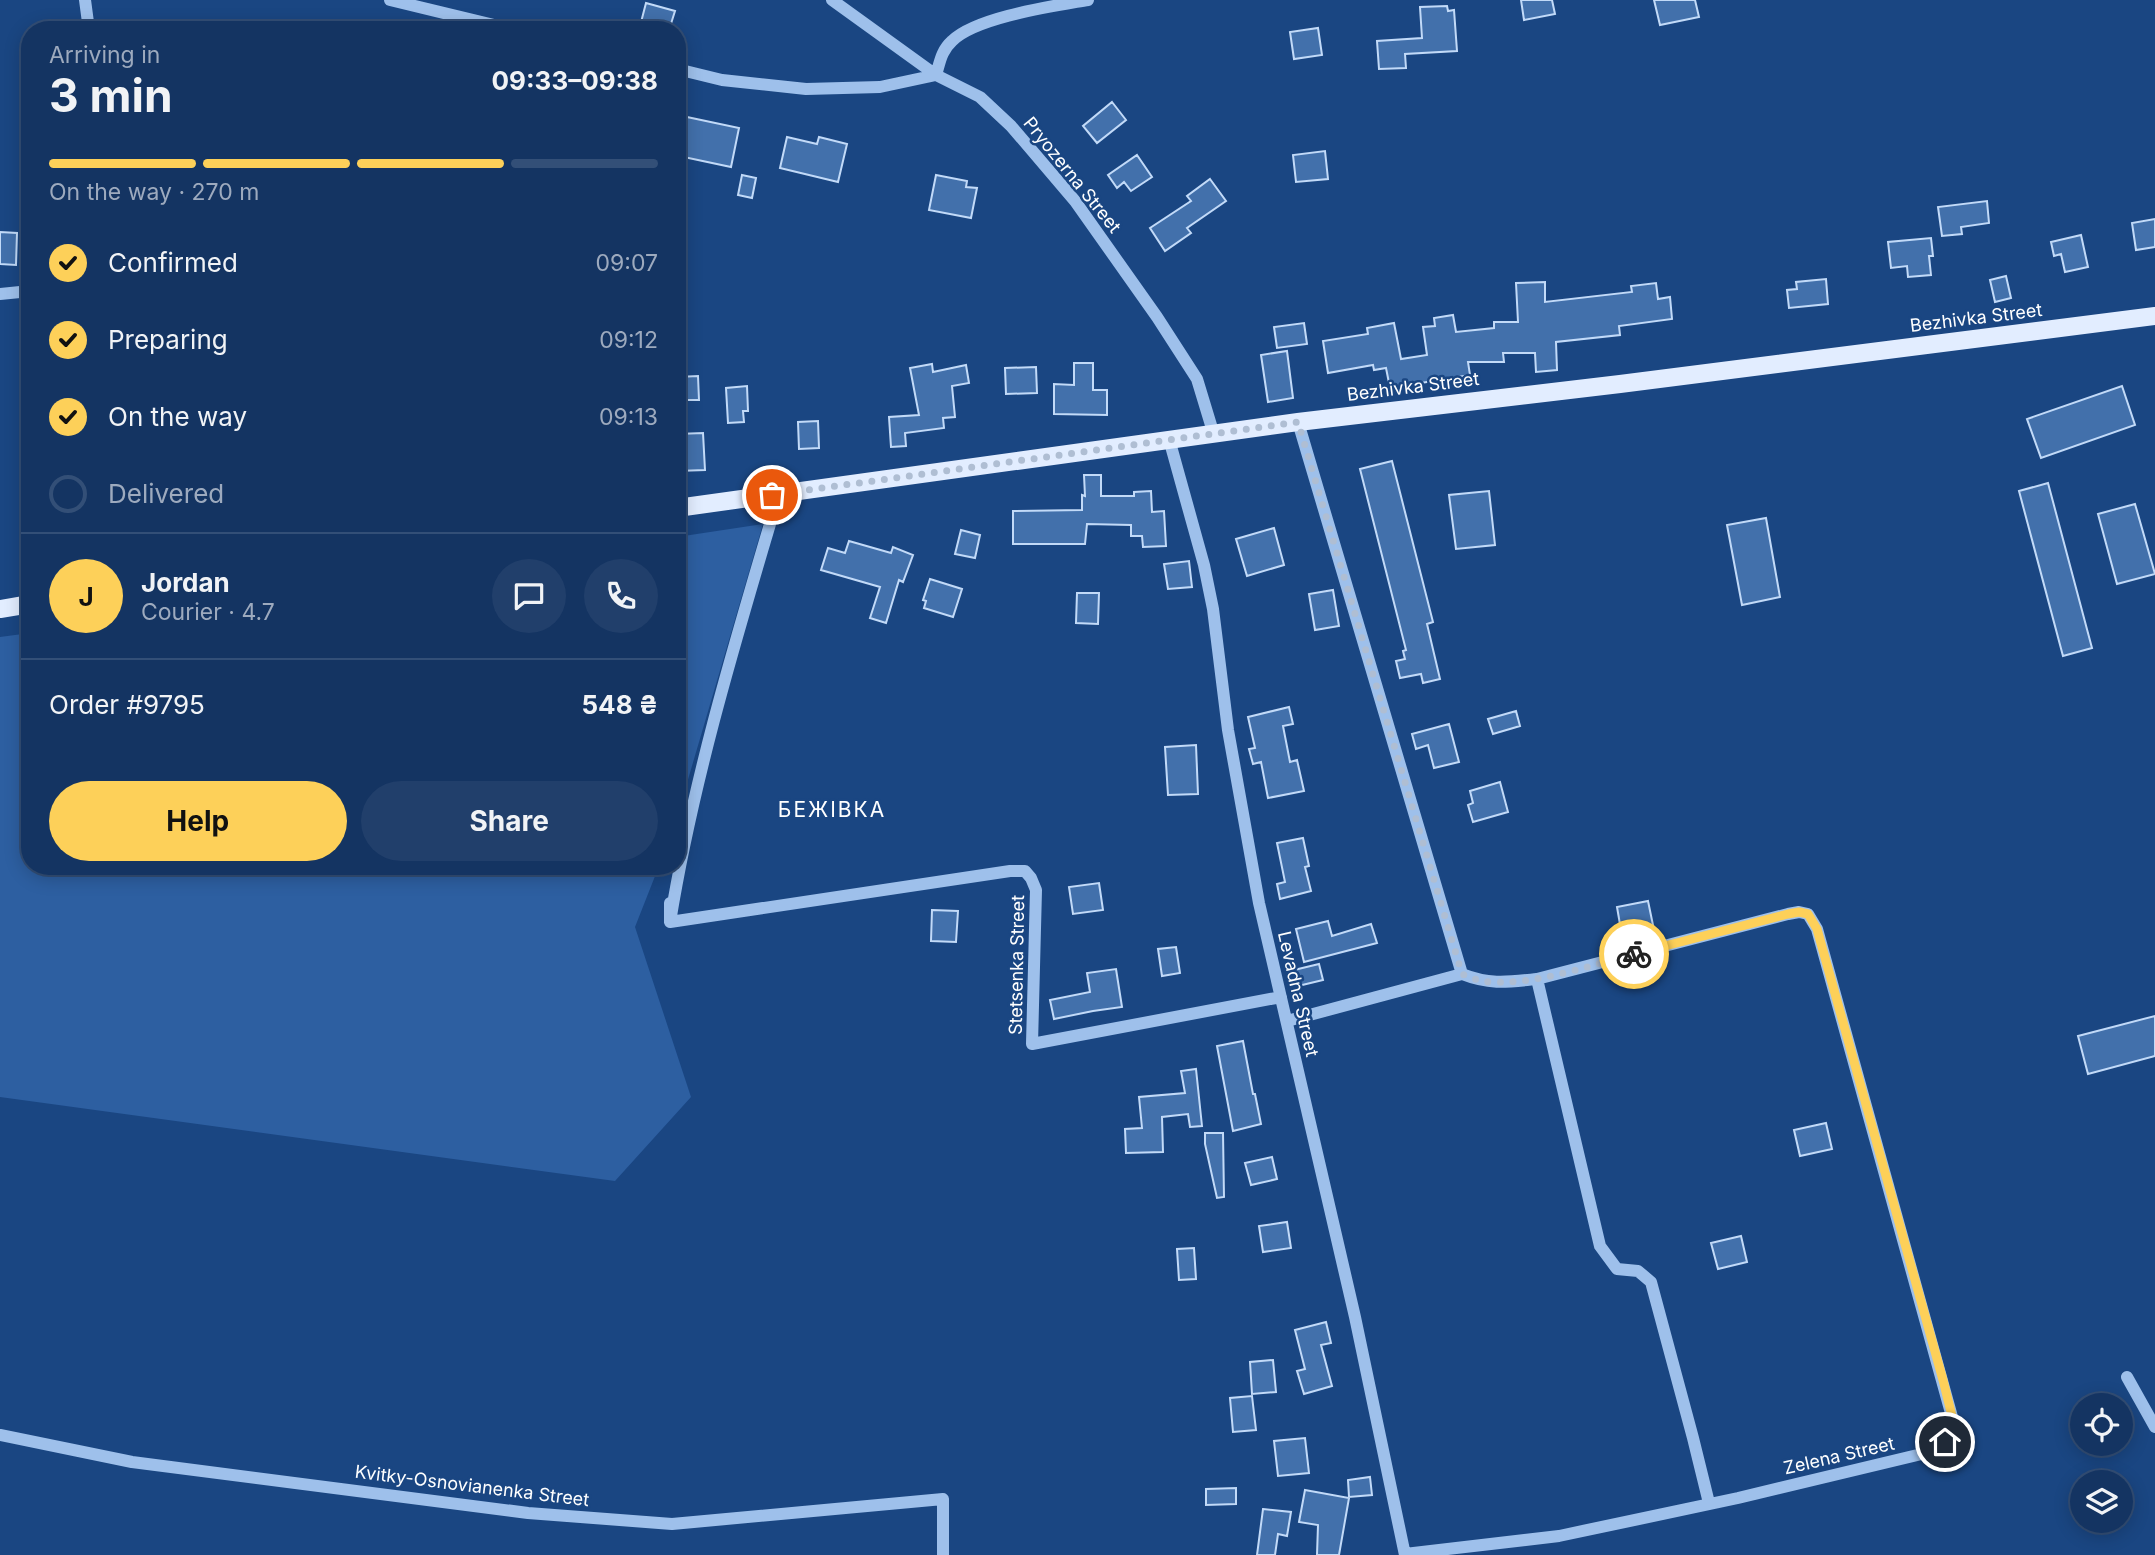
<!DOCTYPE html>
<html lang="en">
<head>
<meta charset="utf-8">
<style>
  :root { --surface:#143462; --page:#213f6b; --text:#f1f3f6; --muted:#9daabe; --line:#334f77; --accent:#fdd059 }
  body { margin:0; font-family:Inter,sans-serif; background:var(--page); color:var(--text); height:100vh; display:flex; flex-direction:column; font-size:26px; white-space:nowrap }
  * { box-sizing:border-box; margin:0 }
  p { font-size:23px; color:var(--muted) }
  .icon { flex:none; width:38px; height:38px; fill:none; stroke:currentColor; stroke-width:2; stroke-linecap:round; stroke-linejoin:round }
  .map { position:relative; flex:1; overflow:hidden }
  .sheet { position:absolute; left:21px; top:21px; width:665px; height:854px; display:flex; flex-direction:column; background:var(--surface); border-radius:28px; box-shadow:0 4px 18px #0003,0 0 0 2px var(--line) }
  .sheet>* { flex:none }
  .tools { position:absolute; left:2070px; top:1393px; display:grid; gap:14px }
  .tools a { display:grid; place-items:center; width:63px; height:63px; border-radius:50%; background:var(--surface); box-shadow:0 4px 18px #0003,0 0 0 2px var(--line); font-size:35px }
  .pin { position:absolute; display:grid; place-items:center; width:60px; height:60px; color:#fff; margin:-30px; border:4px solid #fff; border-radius:50%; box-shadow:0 2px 7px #0007 }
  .courier { position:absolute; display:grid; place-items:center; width:70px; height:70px; margin:-35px; border:5px solid #fdd059; border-radius:50%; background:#fff; color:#222; box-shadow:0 2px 9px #0007 }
  .head em { font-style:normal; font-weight:700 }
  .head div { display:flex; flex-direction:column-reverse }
  .head { display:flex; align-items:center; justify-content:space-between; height:119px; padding:0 28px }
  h1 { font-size:46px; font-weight:700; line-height:52px }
  .bar { display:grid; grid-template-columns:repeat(4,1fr); gap:10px 7px; align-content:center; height:84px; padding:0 28px }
  .bar i { height:9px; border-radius:5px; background:var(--line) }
  .bar .on { background:var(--accent) }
  .bar p { grid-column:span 4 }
  .line { display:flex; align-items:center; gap:18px; padding:0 28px; border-top:2px solid var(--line) }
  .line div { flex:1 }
  .round { display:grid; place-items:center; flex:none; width:74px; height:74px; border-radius:37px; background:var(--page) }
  ol { padding:0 28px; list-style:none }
  li { display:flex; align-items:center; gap:21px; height:77px }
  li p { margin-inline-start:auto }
  li .icon { padding:7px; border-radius:50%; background:var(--accent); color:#111; stroke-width:4 }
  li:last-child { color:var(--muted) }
  li i { width:38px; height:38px; border:4px solid var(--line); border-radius:50% }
  .primary-button { display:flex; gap:14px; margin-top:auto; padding:14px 28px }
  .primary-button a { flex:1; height:80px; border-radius:42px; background:var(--accent); color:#111; font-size:28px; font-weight:700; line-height:80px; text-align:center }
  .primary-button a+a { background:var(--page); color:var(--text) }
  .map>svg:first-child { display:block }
</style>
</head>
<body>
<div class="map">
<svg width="2155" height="1555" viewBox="0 0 2155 1555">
  <rect width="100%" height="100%" fill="#1a4682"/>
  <!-- green -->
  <path fill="#2d5fa1" d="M763,524L677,817V537Z
    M30,633V866H659L635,927L691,1097L615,1181L0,1097V637Z"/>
  <!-- building -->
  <path fill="#4270ab" stroke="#c2daf8" stroke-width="2" d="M1521,0H1552L1555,14L1524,20Z
    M1654,0H1695L1699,17L1660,25Z
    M646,3L675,11L669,30H639Z
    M1447,6L1448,11L1454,10L1457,51L1405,54L1406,68L1379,69L1377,41L1422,38L1420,7Z
    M1318,28L1322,55L1294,59L1290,32Z
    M1112,102L1126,120L1097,143L1083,126Z
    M687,117L739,128L731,167L679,156Z
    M787,137L817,144L819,137L847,144L838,182L780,168Z
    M1325,151L1328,179L1296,182L1293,155Z
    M1137,155L1152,177L1131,191L1124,182L1117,188L1108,175Z
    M742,175L756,178L752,198L738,195Z
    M936,175L967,181L966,187L977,188L971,218L929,210Z
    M1210,179L1226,201L1187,228L1191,233L1165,251L1150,228L1191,201L1187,196Z
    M1987,201L1989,223L1961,227L1962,234L1942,236L1938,207Z
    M2155,219V247L2136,250L2132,223Z
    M0,232L17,233L16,265L0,264Z
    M2081,235L2088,267L2065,272L2061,254L2054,256L2051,242Z
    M1931,238L1933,256H1929L1931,275L1908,277L1907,266L1891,268L1888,242Z
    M2006,276L2011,298L1995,302L1990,280Z
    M1826,279L1828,304L1789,308L1787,290L1797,289L1796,282Z
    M1545,282V302L1632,292L1631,286L1656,283L1658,299L1670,297L1672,319L1619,326L1620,335L1556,342L1557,370L1536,372L1535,353H1503L1504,362H1468L1470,375L1390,388L1386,368L1374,370L1373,365L1328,373L1323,341L1368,334L1367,328L1394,323L1401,359L1427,355L1423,327L1435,326L1434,318L1453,315L1456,332L1494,328V322H1518L1516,283Z
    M1304,323L1307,344L1277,348L1274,327Z
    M1287,351L1293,398L1268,402L1261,355Z
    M1074,363H1093V390H1107V415L1054,414V384L1074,385Z
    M932,364L933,372L966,365L969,383L952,386L955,417L943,418L944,428L905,433L906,446L891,447L889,417L919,415L910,368Z
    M1036,367L1037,393L1006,394L1005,368Z
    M698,376L699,400H677V377Z
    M747,386L748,411H743L744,422L728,423L726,388Z
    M2122,386L2135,425L2041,458L2027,419Z
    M818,421L819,448L799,449L798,422Z
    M703,433L705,470L677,471V434Z
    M1392,461L1433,622L1427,624L1440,679L1423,683L1421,674L1400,678L1396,661L1405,659L1403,651L1406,650L1360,469Z
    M1084,475H1101V496H1134V492L1151,491L1152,512L1164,511L1166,546L1143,547L1142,536H1131V525L1087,524L1085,544H1013V511L1082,510V495L1085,496Z
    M2048,483L2092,648L2063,656L2019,491Z
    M1489,491L1495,545L1456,549L1449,495Z
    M2135,504L2155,574L2117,584L2098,514Z
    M1766,518L1780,597L1742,605L1727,525Z
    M1274,528L1284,565L1247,576L1236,539Z
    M961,530L980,535L975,558L955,554Z
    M849,541L891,553L893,547L913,555L903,582L899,580L886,623L870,618L880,587L821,570L828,548L845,553Z
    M1189,561L1192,587L1168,589L1164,564Z
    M930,579L962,589L953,617L924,608L926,601L923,600Z
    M1333,590L1339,626L1315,630L1309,594Z
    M1077,593H1099L1098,624L1076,623Z
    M1289,707L1293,724L1283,726L1290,762L1297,760L1304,791L1268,798L1261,762L1253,764L1249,749L1255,748L1248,717Z
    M1516,711L1520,726L1493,734L1488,719Z
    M1449,724L1459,762L1434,768L1428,745L1416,749L1412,734Z
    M1196,745L1198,794L1168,795L1165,747Z
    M1500,782L1508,812L1473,822L1468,805L1473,803L1470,791Z
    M1303,838L1309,866L1305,867L1311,891L1280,899L1277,884L1285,882L1277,843Z
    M1099,883L1103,910L1073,914L1069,887Z
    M1648,901L1654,930L1622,936L1617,907Z
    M932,910L958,911L956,942L931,941Z
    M1328,921L1332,936L1371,924L1377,943L1304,962L1296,929Z
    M1176,947L1180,973L1162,976L1158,949Z
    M1319,964L1323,980L1298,986L1294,970Z
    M1116,969L1122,1007L1093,1011L1054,1019L1050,1000L1090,992L1087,973Z
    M2155,1016V1056L2088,1074L2078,1036Z
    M1243,1041L1253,1094H1255L1261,1124L1233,1131L1217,1046Z
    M1196,1069L1202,1126L1190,1127L1188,1114L1162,1117L1163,1152L1126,1153L1125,1129L1142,1128L1139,1097L1185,1093L1181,1071Z
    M1826,1123L1832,1149L1800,1156L1794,1130Z
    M1205,1133H1223L1224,1197L1217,1198L1205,1144Z
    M1272,1157L1277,1179L1251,1185L1245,1163Z
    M1287,1222L1291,1248L1263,1252L1259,1226Z
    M1741,1236L1747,1262L1718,1269L1711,1243Z
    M1194,1248L1196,1279L1179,1280L1177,1249Z
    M1326,1322L1331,1343L1321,1345L1332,1386L1304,1394L1297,1371L1305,1369L1295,1330Z
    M1273,1360L1276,1392L1252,1394L1250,1362Z
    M1252,1396L1256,1430L1233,1432L1230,1398Z
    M1305,1438L1309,1473L1278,1476L1274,1441Z
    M1370,1477L1372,1495L1349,1497L1348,1480Z
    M1236,1488V1504L1206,1505V1489Z
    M1305,1490L1349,1498L1339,1555H1317L1318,1525L1299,1522Z
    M1263,1509L1291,1512L1287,1536L1278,1534L1275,1555H1257Z"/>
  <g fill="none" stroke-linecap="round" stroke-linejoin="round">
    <!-- minor -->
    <path stroke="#9ec0eb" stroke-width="12" d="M85,0L89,30
      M390,0L514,30
      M832,0L936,75L980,97L1011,126L1075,201L1157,317L1197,379L1214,435
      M677,69L722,80L806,89L880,87L936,75
      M936,75C940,62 941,51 952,41C976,17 1054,6 1088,0
      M0,294L30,291
      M1298,422L1462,974C1490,985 1508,982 1537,979L1788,914L1799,912L1808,914L1817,929L1954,1424L1945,1442L1930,1452L1738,1498L1559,1536L1405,1554
      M1169,439L1204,565L1213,609L1228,730L1259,903L1355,1317L1405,1555
      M670,903V922C692,787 731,655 770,524
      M670,922L1010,871H1025L1031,878L1036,890L1032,1044L1281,997
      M1537,979L1600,1246L1617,1269L1638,1271L1651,1282L1693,1438L1709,1503
      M1287,1021L1462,974
      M2127,1377L2155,1427
      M0,1435L132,1462L528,1513L672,1524L943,1499V1555"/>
    <!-- major -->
    <path stroke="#e2edff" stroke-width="18" d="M677,508L1298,422L1620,384L2155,316
      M0,609L30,604"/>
  </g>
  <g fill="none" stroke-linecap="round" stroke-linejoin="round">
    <!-- done -->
    <path stroke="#afbed3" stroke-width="7" stroke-dasharray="0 12.6" d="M772,495L1298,422L1462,974C1469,977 1476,980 1483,981C1528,988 1590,965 1634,954"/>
    <!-- route -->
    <path stroke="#fdd059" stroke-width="9" d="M1634,954L1788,914L1799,912L1808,914L1817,929L1943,1380L1954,1424L1945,1442"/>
  </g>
  <g text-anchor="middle" stroke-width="5" stroke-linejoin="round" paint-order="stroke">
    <!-- street labels -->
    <g font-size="18" fill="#fff" stroke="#1a4682">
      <text transform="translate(1072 175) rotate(51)" y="6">Pryozerna Street</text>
      <text transform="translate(1976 318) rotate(-7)" y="6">Bezhivka Street</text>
      <text transform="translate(1413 387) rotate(-7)" y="6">Bezhivka Street</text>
      <text transform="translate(1017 965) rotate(-89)" y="6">Stetsenka Street</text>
      <text transform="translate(1298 994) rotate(77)" y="6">Levadna Street</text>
      <text transform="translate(1839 1456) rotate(-13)" y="6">Zelena Street</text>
      <text transform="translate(472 1486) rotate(7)" y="6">Kvitky-Osnovianenka Street</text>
    </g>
    <!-- quarter labels -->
    <g font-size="21" letter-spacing="2" fill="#fff" stroke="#1a4682">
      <text x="832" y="817">БЕЖІВКА</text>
    </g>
  </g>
</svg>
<div class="tools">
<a><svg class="icon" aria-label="locate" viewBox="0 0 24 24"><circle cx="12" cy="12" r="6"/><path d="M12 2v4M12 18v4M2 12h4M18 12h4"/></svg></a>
<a><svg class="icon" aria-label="layers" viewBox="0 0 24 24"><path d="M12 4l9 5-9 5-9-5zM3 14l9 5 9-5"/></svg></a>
</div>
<div class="pin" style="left:772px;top:495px;background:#ea580c"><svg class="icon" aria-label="bag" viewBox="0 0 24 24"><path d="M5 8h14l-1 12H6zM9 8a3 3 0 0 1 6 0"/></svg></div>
<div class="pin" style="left:1945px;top:1442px;background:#1f2937"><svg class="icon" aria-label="home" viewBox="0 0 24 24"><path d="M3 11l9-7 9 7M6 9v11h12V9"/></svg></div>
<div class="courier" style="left:1634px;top:954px"><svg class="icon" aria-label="bike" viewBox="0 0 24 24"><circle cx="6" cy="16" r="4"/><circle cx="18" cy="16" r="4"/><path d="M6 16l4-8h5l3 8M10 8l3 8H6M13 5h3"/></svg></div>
<section class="sheet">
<div class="head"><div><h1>3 min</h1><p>Arriving in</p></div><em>09:33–09:38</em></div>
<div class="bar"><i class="on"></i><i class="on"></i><i class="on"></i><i></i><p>On the way · 270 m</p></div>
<ol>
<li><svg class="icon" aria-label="check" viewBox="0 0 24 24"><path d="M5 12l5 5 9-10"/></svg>Confirmed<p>09:07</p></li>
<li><svg class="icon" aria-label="check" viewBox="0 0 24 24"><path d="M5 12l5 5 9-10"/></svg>Preparing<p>09:12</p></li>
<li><svg class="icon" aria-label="check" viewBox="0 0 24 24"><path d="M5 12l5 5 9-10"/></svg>On the way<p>09:13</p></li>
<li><i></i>Delivered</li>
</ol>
<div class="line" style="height:126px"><b class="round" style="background:var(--accent);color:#111">J</b><div><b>Jordan</b><p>Courier · 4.7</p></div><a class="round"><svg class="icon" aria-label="chat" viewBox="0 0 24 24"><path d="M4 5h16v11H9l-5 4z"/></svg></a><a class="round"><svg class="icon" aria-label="phone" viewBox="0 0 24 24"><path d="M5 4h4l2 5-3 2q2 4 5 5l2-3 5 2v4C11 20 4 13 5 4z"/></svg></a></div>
<div class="line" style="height:91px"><div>Order #9795</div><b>548 ₴</b></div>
<div class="primary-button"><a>Help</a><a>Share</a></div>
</section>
</div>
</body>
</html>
